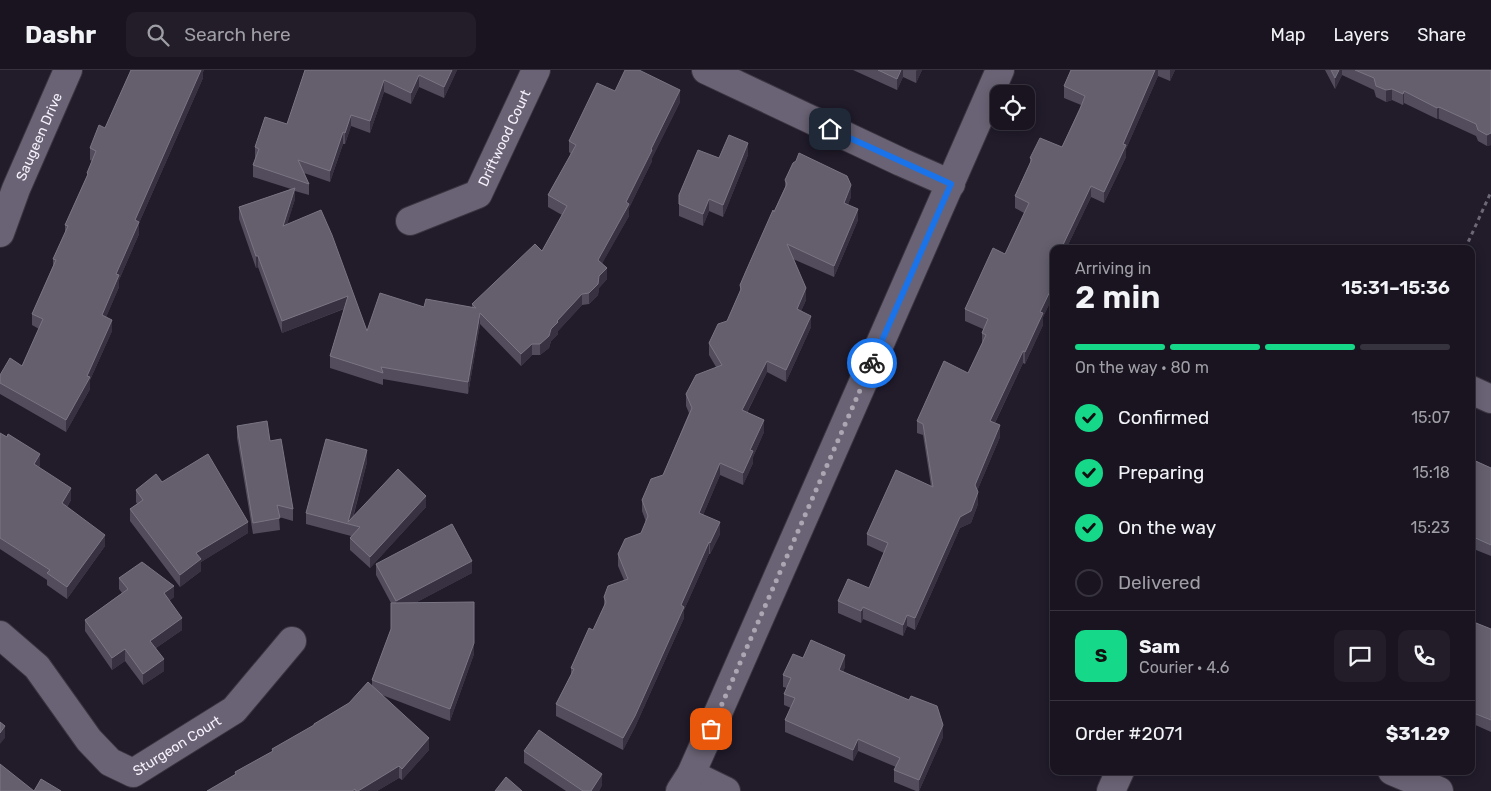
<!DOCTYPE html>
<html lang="en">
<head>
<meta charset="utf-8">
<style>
  :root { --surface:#191420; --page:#221d29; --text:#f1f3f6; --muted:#9f9ea5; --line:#37333e; --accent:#15d989 }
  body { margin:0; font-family:Rubik,sans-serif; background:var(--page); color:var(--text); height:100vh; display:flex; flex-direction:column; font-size:19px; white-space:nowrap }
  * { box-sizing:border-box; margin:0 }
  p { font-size:16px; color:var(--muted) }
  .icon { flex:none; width:28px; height:28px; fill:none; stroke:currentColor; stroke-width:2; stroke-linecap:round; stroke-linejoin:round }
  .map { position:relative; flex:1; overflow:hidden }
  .details { position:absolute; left:1050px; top:175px; width:425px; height:530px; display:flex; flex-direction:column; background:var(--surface); border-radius:10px; box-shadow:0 2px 12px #0003,0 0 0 1px var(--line) }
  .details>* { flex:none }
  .tools { position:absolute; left:990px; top:15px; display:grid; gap:10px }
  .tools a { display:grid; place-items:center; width:45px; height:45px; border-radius:10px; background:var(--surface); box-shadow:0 2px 12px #0003,0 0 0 1px var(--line); font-size:25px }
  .pin { position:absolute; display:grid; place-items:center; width:42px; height:42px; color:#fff; margin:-21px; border-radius:10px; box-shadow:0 2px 8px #0006 }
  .courier { position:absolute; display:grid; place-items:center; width:50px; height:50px; margin:-25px; border:4px solid #1a73e8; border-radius:50%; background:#fff; color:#222; box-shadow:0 1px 6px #0007 }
  .head em { font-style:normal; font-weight:600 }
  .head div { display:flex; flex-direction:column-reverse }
  .head { display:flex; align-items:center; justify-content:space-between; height:85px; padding:0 25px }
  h1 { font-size:32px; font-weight:600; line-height:38px }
  .bar { display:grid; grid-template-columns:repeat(4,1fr); gap:8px 5px; align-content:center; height:60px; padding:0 25px }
  .bar i { height:6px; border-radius:4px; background:var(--line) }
  .bar .current { background:var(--accent) }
  .bar p { grid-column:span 4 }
  .line { display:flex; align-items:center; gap:12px; padding:0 25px; border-top:1px solid var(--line) }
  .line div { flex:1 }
  .round { display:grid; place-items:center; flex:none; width:52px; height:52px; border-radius:10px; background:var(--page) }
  ol { padding:0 25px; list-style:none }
  li { display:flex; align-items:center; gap:15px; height:55px }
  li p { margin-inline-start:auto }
  li .icon { padding:5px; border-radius:50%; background:var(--accent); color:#111; stroke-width:4 }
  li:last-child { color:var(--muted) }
  li i { width:28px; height:28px; border:2px solid var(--line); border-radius:50% }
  header { display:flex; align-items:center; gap:30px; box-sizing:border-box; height:70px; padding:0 25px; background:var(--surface); border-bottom:1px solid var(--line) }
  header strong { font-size:24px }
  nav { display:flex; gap:28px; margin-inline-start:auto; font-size:18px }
  .search { width:350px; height:45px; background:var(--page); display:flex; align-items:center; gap:12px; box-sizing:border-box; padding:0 18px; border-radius:10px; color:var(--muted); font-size:19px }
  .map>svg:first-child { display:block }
</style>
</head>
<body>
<header>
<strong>Dashr</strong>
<div class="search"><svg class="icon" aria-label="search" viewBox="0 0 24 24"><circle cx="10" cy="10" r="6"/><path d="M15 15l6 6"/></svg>Search here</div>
<nav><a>Map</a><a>Layers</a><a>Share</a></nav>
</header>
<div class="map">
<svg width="1491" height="721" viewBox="0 0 1491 721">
  <rect width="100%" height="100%" fill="#211b2a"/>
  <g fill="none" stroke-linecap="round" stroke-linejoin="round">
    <defs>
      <g id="street">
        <path d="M706,0L901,92L951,114"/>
        <path id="s1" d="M410,151L478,124L536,0"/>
        <path id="s2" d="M0,163L16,119L68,0"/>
        <path d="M1471,320L1491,329"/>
        <path id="s3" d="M0,565L37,597L89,670L110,692L133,703L234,640L292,571"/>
        <path d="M1392,701L1439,721"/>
        <path d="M691,704L726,721"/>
        <path d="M680,721L691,704L711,659L1000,0"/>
        <path d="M1111,721L1120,701"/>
      </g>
    </defs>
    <!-- street casing -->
    <use href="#street" stroke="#3a3541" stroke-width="30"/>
    <!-- path -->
    <path stroke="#6d6875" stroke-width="3" stroke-dasharray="4 4" stroke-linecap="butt" d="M1465,179L1491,122"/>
    <!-- street -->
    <use href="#street" stroke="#6a6375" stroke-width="28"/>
  </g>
  <!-- wall -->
  <path fill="#524c5c" d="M131,0H204L203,2V8L139,153V164L119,210V217L106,247L112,261L90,310V319L66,362L0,324V305L22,296L39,259L32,255V244L53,196V189L65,163V155L87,106V103L92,91L90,90V78L105,58Z
    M305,0H457L444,28L419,17L411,34L384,22L370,63L351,56L345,74H343L330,112L304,103L309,114V125L295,121V129L287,154L367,261L424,237H472V234L542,181L562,145L548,137V125L571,84L569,82V71L615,21L680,32L652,88V91L629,138V146L602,193L607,209L599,218L598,225L589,234L582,235L558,261V264L551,271L549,278L540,285H532L521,296L480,254L468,324L383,309V315L330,298V286L344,239L282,263L258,197L256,198L239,149V137L291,119L253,107V95L255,89V77L287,54Z
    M853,0H922L916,13L903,7L897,20Z
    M1071,0H1175L1170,11L1158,6L1126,79V87L1104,133L1091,127L1066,179H1054V224L1043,247V255L1025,294L1023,293L995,353L1000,367L977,421L978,434L971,453L960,458L915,560L907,556L903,566L863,549L861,553L838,543V531L869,518L884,483L867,475V464L931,416L923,365L917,363V351L968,303L982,274V263L983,259L965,251V239L1005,184L1024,143L1015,138V126L1030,93V88L1062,77L1081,35L1064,28V16Z
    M1325,0H1491V75L1487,76L1478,71L1476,66L1439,49H1437L1404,33L1403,35L1392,30L1386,32L1376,27L1374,20L1342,5L1335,19Z
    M748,85L723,147L709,141L703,156L679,146V125L719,88Z
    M785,110L851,127L848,134L858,150L834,207L793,189L806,230L801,241L811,257L786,312L767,302L747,343L764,362L753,387V393L743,415L720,405L703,445L720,464L710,484H709L684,540V548L635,657L623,680L556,646V634L571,605V598L593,560L604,536V527L624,510L618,496V484L641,463L646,452L642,441V430L663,405L689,343L686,336V324L716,297L709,285V273L727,251L740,222V215L785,117Z
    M237,356L270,371L293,439V451L279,447L280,460L253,464L237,368Z
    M0,363L40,395L39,397L71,430L67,437L105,476L67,529L47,515V510L0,479Z
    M1471,375L1475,388L1474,390L1491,398V486L1471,478Z
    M367,392L353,448L426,437L370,498L350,480V468L351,466L306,454V443Z
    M162,412L248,463L201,492V501L180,517L130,451V439L137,434L136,432V420Z
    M376,494L472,503L415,533L474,584L450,651L382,625L429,680L402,710L399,708L377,721H207L235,705V702L272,682V679L314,656V654L349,633L372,616V610L391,559V533L376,505Z
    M119,508L174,527L169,531L182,560L156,578L164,601L143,615L125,591L112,600L85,561V550L122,523L119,519Z
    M1471,551L1491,559V662L1471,653Z
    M803,588L845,597L843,601L943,667L919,721H916L894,712V700L896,697L858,681L853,691L785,662V650L791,638L784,635V624L787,618L783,617V605Z
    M524,681L602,715L599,721H566L524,693Z"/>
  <!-- shaded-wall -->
  <path fill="#373141" d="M201,0H204L203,2V8L139,153V164L119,210V217L102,257V245L135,150Z
    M452,0H457L444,28V17Z
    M901,0H903V7L897,20V9Z
    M917,0H922L916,13V1Z
    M1155,0H1158V6L1126,79V87L1104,133V122L1123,74Z
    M1170,0H1175L1170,11Z
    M1339,0H1342V5L1335,19V8Z
    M419,5V17L411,34V23Z
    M384,10V22L370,63V51Z
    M1392,19V30L1386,32V20Z
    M680,20V32L652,88V91L629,138V146L598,201V190Z
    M1404,21V33L1403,35V24Z
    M1439,37V49H1437V38Z
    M351,45V56L345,74V63Z
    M343,62V74L330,112V101Z
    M1491,63V75L1487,76V65Z
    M748,73V85L723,147V135Z
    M851,115V127L844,144V133Z
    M1091,116V127L1066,179H1061Z
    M295,118V129L283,168V156Z
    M709,129V141L703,156V144Z
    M858,139V150L834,207V196Z
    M256,186H258V197L256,198Z
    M607,198V209L599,218L598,225L589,234V223L599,206Z
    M1054,213V224L1043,247V255L1025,294V282L1040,242Z
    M806,218V230L797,251V239Z
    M582,224V235L558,261V264L551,271L549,278L540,285V274L557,251Z
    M348,226V237L282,263V251Z
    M480,243V254L468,324V312Z
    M811,246V257L786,312V300Z
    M112,250V261L90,310V319L66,362V350Z
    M532,274V285L521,296V284Z
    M1023,281V293L990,363V351Z
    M767,291V302L742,352V340Z
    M764,350V362L753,387V393L743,415V403L750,380Z
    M1000,355V367L975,426V415Z
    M1475,376V388L1471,397V385Z
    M367,380V392L351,454L348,452Z
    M40,384V395L34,405V394Z
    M720,393V405L699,455V443Z
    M71,418V430L62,444V433Z
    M978,422V434L971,453L960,458L915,560V548L960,447Z
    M426,426V437L370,498V487Z
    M248,452V463L201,492V501L180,517V505L196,483Z
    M720,452V464L710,484V473Z
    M105,465V476L67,529V517Z
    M709,472V484L684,540V548L635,657L623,680V668Z
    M472,491V503L396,543V531Z
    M174,516V527L164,535V523Z
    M863,537V549L861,553V541Z
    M907,545V556L903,566V555Z
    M182,548V560L150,582V571Z
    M474,573V584L450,651V639Z
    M125,579V591L112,600V588Z
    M845,585V597L839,611V600Z
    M164,589V601L143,615V604Z
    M943,655V667L919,721V710Z
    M5,656V668L0,674V663Z
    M429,668V680L402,710V699Z
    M858,669V681L853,691V680Z
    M399,696V708L377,721H358Z
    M602,704V715L599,721H591Z"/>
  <!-- building -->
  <path fill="#645e6d" stroke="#7a7583" d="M131,0H201L135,150L139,152L116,204L119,205L102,245L112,250L87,306L90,307L66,350L0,313V305L10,288L22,296L43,249L32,244L56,190L53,189L68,156L65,155L88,104L87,103L96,81L90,78L99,55L105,58Z
    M305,0H452L444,17L419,5L411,23L384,10L370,51L351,45L345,63L343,62L330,101L298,90L309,114L253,95L259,79L255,77L265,47L287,54Z
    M625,0H639L680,20L651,79L652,80L626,132L629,134L598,190L607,198L599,206L598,214L589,223L582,224L557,251L558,252L551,259L549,266L540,274H532L521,284L480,243L468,312L381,297L383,303L330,286L348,226L282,251L258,186H256L239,137L295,118L283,156L321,140L332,165L367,261L380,223L424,237L426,229L476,238L472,234L535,174L542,181L567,136L548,125L576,75L569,71L597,13L615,21Z
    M878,0H901L897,9Z
    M1071,0H1155L1123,74L1126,75L1104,122L1091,116L1061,179H1054V213L1040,242L1043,243L1025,282L1023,281L990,351L1000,355L975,415L978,422L971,441L960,447L915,548L907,545L903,555L863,537L861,541L838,531L848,509L869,518L888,473L867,464L896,400L933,417L923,354L917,351L944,291L968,303L986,265L982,263L988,249L965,239L993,178L1005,184L1029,133L1015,126L1032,89L1030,88L1040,68L1062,77L1080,39L1085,26L1064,16Z
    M1331,0H1339L1335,8Z
    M1355,0H1491V63L1487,65L1478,60L1476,54L1439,37L1437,38L1404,21L1403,24L1392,19L1386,20L1376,16L1374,8Z
    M729,65L748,73L723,135L709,129L703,144L679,134V125L698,80L719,88Z
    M799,83L847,106L851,115L844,133L858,139L834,196L787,174L806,218L797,239L811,246L786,300L767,291L742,340L764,350L750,380L753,381L743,403L720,393L699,443L720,452L710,473L709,472L681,535L684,537L635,646L623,668L556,634L574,599L571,598L589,558L593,560L606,532L604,527L608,516L628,509L618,484L625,469L641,463L648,446L642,430L651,409L663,405L692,338L686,324L696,305L722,295L709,273L718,254L727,251L741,219L740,215L746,201L773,140L774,142L787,114L785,110L793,93L796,91Z
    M267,351L270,371L281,369L293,439L277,435L280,448L253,453L237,356Z
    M0,363L7,367L8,364L40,384L34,394L71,418L62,433L105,465L67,517L47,503L50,500L0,468Z
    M326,369L367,380L348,452L398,399L426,426L370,487L350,468L360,457L306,443Z
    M1471,375L1475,376L1471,385Z
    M208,384L248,452L196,483L201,489L180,505L130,439L143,430L136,420L156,404L162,412Z
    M1471,389L1491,398V475L1471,466Z
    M452,454L472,491L396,531L376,494Z
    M142,492L174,516L164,523L182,548L150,571L164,589L143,604L125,579L112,588L85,550L128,519L119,508Z
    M474,532V573L450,639L372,610L391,559V533Z
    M1471,551L1491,559V650L1471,642Z
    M811,570L845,585L839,600L909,630L911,626L937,636L943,655L919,710L894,700L900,688L858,669L853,680L785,650L795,628L784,624L791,608L783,605L793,584L803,588Z
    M368,612L429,668L402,699L399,696L358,721H356L355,719L352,721H207L236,704L235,702L273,681L272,679L314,655V654L349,633Z
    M0,652L5,656L0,663Z
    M539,660L602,704L591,721H583L524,681Z
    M0,694L34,721H0Z
    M506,707L522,721H495Z
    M41,709L61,721H34Z"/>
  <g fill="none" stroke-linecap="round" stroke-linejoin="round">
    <!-- done -->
    <path stroke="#aba6b2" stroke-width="5" stroke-dasharray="0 9" d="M711,659L872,293"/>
    <!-- route -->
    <path stroke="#1a73e8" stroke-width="6" d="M830,59L951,114L872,293"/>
  </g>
  <g text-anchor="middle" stroke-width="5" stroke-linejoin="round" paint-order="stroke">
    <!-- street labels -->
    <g font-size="14" fill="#f5f1fb" stroke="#0a070d">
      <text dy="5" stroke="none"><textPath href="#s2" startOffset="104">Saugeen Drive</textPath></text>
      <text dy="5" stroke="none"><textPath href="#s1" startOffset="135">Driftwood Court</textPath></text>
      <text dy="5" stroke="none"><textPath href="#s3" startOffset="246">Sturgeon Court</textPath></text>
    </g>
  </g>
</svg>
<div class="tools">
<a><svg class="icon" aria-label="locate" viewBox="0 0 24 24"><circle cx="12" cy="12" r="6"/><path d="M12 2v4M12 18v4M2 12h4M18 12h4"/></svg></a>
</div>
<div class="pin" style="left:711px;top:659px;background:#ea580c"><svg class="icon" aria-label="bag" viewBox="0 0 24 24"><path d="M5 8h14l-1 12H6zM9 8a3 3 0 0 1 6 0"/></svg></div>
<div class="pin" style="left:830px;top:59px;background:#1f2937"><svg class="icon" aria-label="home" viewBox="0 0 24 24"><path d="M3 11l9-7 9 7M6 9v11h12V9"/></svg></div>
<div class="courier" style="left:872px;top:293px"><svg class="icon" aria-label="bike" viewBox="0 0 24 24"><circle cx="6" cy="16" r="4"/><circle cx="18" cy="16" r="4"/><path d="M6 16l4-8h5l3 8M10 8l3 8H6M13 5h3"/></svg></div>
<section class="details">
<div class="head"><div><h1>2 min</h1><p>Arriving in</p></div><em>15:31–15:36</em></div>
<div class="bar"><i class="current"></i><i class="current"></i><i class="current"></i><i></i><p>On the way · 80 m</p></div>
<ol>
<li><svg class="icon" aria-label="check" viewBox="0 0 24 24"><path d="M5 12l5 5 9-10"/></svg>Confirmed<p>15:07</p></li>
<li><svg class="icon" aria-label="check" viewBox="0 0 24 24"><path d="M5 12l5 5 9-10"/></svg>Preparing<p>15:18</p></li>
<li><svg class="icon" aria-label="check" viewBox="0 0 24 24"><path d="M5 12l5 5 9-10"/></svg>On the way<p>15:23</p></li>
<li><i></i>Delivered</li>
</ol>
<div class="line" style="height:90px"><b class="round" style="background:var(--accent);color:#111">S</b><div><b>Sam</b><p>Courier · 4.6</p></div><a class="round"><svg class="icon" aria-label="chat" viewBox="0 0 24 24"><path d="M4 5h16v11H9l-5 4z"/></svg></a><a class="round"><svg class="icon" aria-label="phone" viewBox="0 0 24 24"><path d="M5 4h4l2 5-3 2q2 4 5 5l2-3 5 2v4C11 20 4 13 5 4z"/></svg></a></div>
<div class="line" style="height:65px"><div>Order #2071</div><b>$31.29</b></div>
</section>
</div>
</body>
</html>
